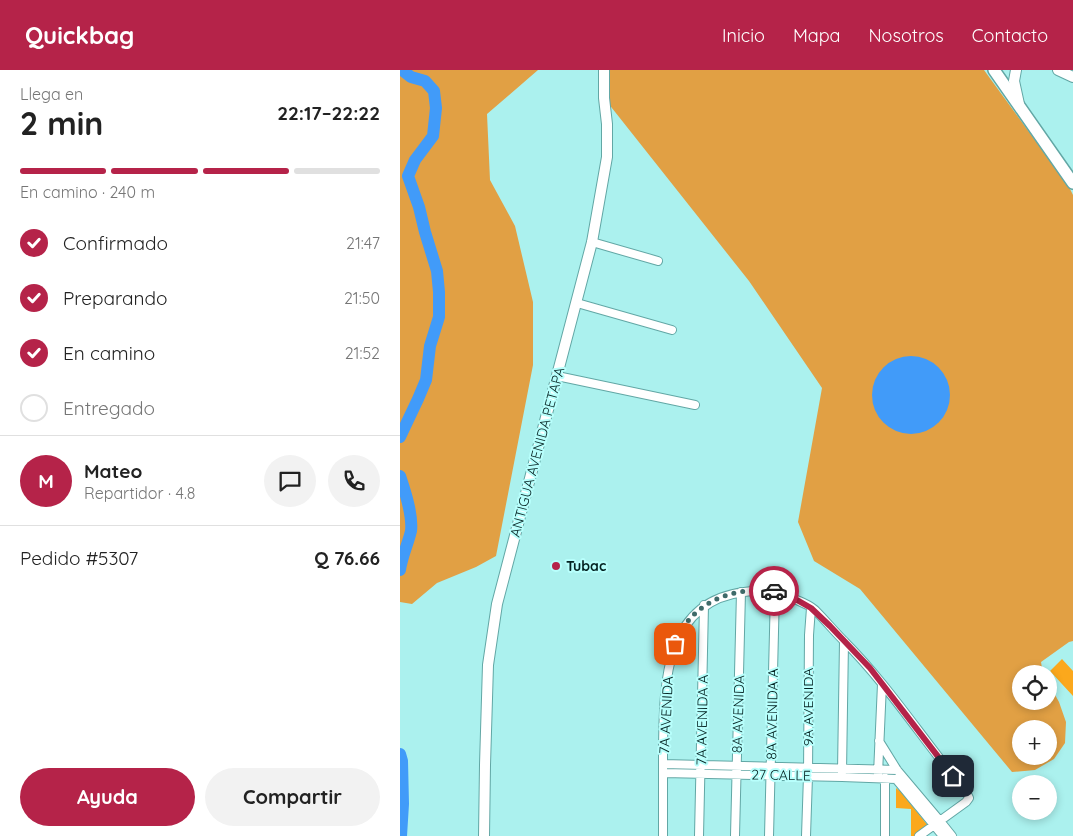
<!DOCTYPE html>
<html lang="es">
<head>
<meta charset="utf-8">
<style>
  :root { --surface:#fff; --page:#f2f2f2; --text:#222; --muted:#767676; --line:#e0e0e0; --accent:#b52349 }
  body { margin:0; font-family:Quicksand,sans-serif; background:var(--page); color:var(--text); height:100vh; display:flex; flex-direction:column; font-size:19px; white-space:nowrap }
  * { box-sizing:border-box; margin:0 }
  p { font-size:16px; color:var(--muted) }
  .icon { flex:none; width:28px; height:28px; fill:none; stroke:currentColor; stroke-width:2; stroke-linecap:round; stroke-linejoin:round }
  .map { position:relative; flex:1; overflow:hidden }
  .side { display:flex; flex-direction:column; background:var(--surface); width:400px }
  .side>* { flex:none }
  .tools { position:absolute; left:612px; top:595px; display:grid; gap:10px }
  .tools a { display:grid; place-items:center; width:45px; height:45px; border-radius:50%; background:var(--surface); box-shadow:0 2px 8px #0003; font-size:25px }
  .pin { position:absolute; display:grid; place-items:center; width:42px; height:42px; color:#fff; margin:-21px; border-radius:10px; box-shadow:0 2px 8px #0006 }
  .courier { position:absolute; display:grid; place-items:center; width:50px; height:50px; margin:-25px; border:4px solid #b52349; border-radius:50%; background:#fff; color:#222; box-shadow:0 1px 6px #0007 }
  .summary em { font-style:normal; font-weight:700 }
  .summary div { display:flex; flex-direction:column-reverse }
  .summary { display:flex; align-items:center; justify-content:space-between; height:85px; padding:0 20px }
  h1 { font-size:32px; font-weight:700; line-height:38px }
  .bar { display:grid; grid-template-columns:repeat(4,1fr); gap:8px 5px; align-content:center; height:60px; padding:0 20px }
  .bar i { height:6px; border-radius:4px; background:var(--line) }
  .bar .current { background:var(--accent) }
  .bar p { grid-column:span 4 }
  .line { display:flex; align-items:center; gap:12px; padding:0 20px; border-top:1px solid var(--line) }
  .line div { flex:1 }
  .round { display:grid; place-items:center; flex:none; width:52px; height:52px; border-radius:26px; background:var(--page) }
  ol { padding:0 20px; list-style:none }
  li { display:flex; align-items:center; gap:15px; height:55px }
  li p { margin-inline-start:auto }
  li .icon { padding:5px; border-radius:50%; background:var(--accent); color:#fff; stroke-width:4 }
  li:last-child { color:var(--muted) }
  li i { width:28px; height:28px; border:2px solid var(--line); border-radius:50% }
  .primary-button { display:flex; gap:10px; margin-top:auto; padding:10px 20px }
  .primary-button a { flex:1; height:58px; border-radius:30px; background:var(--accent); color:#fff; font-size:20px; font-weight:700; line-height:58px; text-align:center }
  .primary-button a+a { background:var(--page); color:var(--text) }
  header { display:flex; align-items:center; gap:30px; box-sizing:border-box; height:70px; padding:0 25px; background:var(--accent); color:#fff }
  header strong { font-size:24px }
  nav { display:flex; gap:28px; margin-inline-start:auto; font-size:18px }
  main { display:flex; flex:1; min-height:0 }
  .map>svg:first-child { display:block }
</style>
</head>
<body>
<header>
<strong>Quickbag</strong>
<nav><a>Inicio</a><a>Mapa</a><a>Nosotros</a><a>Contacto</a></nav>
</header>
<main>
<section class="side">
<div class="summary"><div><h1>2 min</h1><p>Llega en</p></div><em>22:17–22:22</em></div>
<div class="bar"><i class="current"></i><i class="current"></i><i class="current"></i><i></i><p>En camino · 240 m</p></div>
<ol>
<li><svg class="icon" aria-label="check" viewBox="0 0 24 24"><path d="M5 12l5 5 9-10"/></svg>Confirmado<p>21:47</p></li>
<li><svg class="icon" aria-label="check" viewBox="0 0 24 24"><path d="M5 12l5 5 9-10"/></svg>Preparando<p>21:50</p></li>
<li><svg class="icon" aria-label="check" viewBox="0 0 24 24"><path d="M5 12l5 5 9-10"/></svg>En camino<p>21:52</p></li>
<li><i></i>Entregado</li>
</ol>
<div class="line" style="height:90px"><b class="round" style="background:var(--accent);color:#fff">M</b><div><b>Mateo</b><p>Repartidor · 4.8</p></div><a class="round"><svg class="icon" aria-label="chat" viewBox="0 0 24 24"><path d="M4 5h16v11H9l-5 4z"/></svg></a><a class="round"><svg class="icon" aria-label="phone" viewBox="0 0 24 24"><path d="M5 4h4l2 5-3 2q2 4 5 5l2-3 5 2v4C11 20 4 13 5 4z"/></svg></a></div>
<div class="line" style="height:65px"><div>Pedido #5307</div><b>Q 76.66</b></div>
<div class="primary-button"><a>Ayuda</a><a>Compartir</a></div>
</section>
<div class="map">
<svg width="673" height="766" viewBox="0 0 673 766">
  <rect width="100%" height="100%" fill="#abf1ee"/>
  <!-- green -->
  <path fill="#fba81c" d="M662,589L673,601V626L650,601Z
    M496,718L501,722L529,757L517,766H511V739L496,738Z"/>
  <!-- forest -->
  <path fill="#e1a044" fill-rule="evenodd" d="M0,0H138L87,44L90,110L115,156L133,232V295L96,486L76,497L37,513L12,534L0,532Z
    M205,0H584L669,117L673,125V571L669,572L641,592L643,604H621V631H649V614L659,632L666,652L665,673L654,689L635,700L612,702L460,519L414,491L398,452L422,318L349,211L204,28ZM621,659H649V686H621Z"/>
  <!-- water -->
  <path fill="#419bf9" d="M472 325a39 39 0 1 1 78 0a39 39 0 1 1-78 0Z"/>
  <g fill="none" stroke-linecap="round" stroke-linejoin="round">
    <!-- river -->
    <path stroke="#419bf9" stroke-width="12" d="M0,367L18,329L26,310L30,276L39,247V222L37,201L25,162L19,137L8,106L15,90L33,66L36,38L34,21L25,11L11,7L2,0
      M0,406C5,421 13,445 11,461C8,474 2,486 0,500
      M0,684L2,691L3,734L1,766"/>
    <defs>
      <path id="street" d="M192,172L258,191
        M177,233L272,260
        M157,306L295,335
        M479,671L497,700L540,751L552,766
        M263,694L497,700
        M442,702L444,571
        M264,703L442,707L496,709L543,766
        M478,704L482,614
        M263,766C263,737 263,708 263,679C264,616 263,532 344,522C365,519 379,521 399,531C404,533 410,536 415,540C425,550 434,561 444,571C479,606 507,646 537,685C547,698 557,712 567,724L569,728L566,732L519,766
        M299,766L304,535
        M335,766L341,522
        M369,766L375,521
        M406,766L408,706L409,565L411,538
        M485,766V708"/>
      <path id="secondary" d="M616,0L614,11L619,34
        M658,0L673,7
        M84,766L85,695L88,595L97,534L192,172L207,87V54L204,28V0"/>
      <path id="primary" d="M594,0L673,113"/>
    </defs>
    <!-- street casing -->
    <use href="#street" stroke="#62a7a5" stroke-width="10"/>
    <!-- secondary casing -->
    <use href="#secondary" stroke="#62a7a5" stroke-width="12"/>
    <!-- primary casing -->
    <use href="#primary" stroke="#62a7a5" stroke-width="14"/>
    <!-- street -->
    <use href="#street" stroke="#fff" stroke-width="8"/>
    <!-- secondary -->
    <use href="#secondary" stroke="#fff" stroke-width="10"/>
    <!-- primary -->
    <use href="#primary" stroke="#fff" stroke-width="11"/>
  </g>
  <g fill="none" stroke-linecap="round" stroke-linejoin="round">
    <!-- done -->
    <path stroke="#3e6a69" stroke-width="5" stroke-dasharray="0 9" d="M275,574C290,533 332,516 374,521"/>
    <!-- route -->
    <path stroke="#b52349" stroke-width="6" d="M374,521L397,530L411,538L430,556L470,598L553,706"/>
  </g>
  <!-- markers -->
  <circle fill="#b52349" stroke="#b8fffc" stroke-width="2" cx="156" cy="496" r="5"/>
  <g text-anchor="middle" stroke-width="4" stroke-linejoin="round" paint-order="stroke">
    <!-- street labels -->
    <g font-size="14" fill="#042221" stroke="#b8fffc">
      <text transform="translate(137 382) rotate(-75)" y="5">ANTIGUA AVENIDA PETAPA</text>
      <text transform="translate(408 637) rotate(-90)" y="5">9A AVENIDA</text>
      <text transform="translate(338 644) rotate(-88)" y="5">8A AVENIDA</text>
      <text transform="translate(372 644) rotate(-89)" y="5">8A AVENIDA A</text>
      <text transform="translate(266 645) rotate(-87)" y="5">7A AVENIDA</text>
      <text transform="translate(302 650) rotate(-89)" y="5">7A AVENIDA A</text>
      <text transform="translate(381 705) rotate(1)" y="5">27 CALLE</text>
    </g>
    <!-- poi labels -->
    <g font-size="14" font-weight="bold" fill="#042221" stroke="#b8fffc" text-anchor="start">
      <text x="166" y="501">Tubac</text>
    </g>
  </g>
</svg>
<div class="tools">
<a><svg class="icon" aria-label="locate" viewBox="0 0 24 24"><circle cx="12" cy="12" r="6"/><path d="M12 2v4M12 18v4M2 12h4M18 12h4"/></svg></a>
<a>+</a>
<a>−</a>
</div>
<div class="pin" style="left:275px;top:574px;background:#ea580c"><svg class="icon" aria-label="bag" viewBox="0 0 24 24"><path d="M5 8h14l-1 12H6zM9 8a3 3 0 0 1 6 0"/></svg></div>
<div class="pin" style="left:553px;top:706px;background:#1f2937"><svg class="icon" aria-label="home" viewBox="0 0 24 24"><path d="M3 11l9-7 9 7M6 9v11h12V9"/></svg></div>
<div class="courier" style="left:374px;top:521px"><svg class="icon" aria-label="car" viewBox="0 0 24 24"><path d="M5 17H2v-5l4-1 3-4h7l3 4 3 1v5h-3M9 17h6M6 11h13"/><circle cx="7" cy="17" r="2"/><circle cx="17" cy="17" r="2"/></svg></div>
</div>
</main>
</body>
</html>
